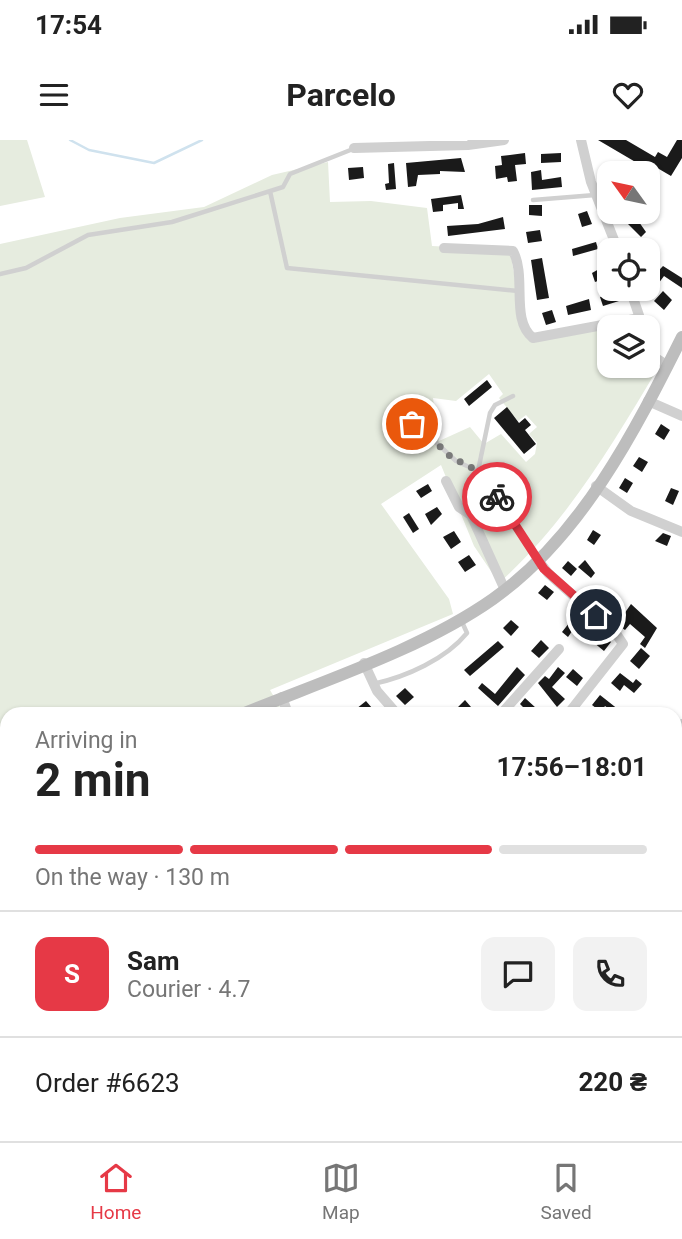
<!DOCTYPE html>
<html lang="en">
<head>
<meta charset="utf-8">
<style>
  :root { --surface:#fff; --page:#f2f2f2; --text:#222; --muted:#767676; --line:#e0e0e0; --accent:#e63946 }
  body { margin:0; font-family:Roboto,sans-serif; background:var(--page); color:var(--text); height:100vh; display:flex; flex-direction:column; font-size:26px; white-space:nowrap }
  * { box-sizing:border-box; margin:0 }
  p { font-size:23px; color:var(--muted) }
  .icon { flex:none; width:38px; height:38px; fill:none; stroke:currentColor; stroke-width:2; stroke-linecap:round; stroke-linejoin:round }
  .map { position:relative; flex:1; overflow:hidden }
  .drawer { position:absolute; left:0px; top:567px; width:682px; height:434px; display:flex; flex-direction:column; background:var(--surface); border-radius:21px 21px 0 0; box-shadow:0 2px 5px #0004 }
  .drawer>* { flex:none }
  .needle { width:46px; rotate:303deg }
  .tools { position:absolute; left:597px; top:21px; display:grid; gap:14px }
  .tools a { display:grid; place-items:center; width:63px; height:63px; border-radius:14px; background:var(--surface); box-shadow:0 2px 5px #0004; font-size:35px }
  .pin { position:absolute; display:grid; place-items:center; width:60px; height:60px; color:#fff; margin:-30px; border:4px solid #fff; border-radius:50%; box-shadow:0 2px 7px #0007 }
  .courier { position:absolute; display:grid; place-items:center; width:70px; height:70px; margin:-35px; border:5px solid #e63946; border-radius:50%; background:#fff; color:#222; box-shadow:0 2px 9px #0007 }
  .summary em { font-style:normal; font-weight:700 }
  .summary div { display:flex; flex-direction:column-reverse }
  .summary { display:flex; align-items:center; justify-content:space-between; height:119px; padding:0 35px }
  h1 { font-size:46px; font-weight:700; line-height:52px }
  .bar { display:grid; grid-template-columns:repeat(4,1fr); gap:10px 7px; align-content:center; height:84px; padding:0 35px }
  .bar i { height:9px; border-radius:5px; background:var(--line) }
  .bar .on { background:var(--accent) }
  .bar p { grid-column:span 4 }
  .line { display:flex; align-items:center; gap:18px; padding:0 35px; border-top:2px solid var(--line) }
  .line div { flex:1 }
  .round { display:grid; place-items:center; flex:none; width:74px; height:74px; border-radius:14px; background:var(--page) }
  .status { display:flex; justify-content:space-between; align-items:center; height:49px; padding:0 35px; background:var(--surface); direction:ltr }
  .status svg { height:19px; fill:currentColor }
  header { display:flex; justify-content:space-between; align-items:center; height:91px; padding:0 35px; background:var(--surface); font-size:32px; font-weight:700 }
  .dock { display:flex; justify-content:space-around; align-items:center; height:98px; border-top:2px solid var(--line); background:var(--surface); font-size:19px; color:var(--muted) }
  .dock a { display:grid; justify-items:center; gap:4px }
  .dock .on { color:var(--accent) }
  .map>svg:first-child { display:block }
</style>
</head>
<body>
<div class="status"><b>17:54</b><svg viewBox="0 0 49 12"><path d="M0 12V9h3v3zM5 12V6h3v6zM10 12V3h3v9zM15 12V0h3v12zM26 1h20v11H26zM47 4h2v5h-2z"/></svg></div>
<header><svg class="icon" aria-label="menu" viewBox="0 0 24 24"><path d="M4 6h16M4 12h16M4 18h16"/></svg>Parcelo<svg class="icon" aria-label="heart" viewBox="0 0 24 24"><path d="M12 20l-8-8c-3-5 5-10 8-4 3-6 11-1 8 4z"/></svg></header>
<div class="map">
<svg width="682" height="1001" viewBox="0 0 682 1001">
  <rect width="100%" height="100%" fill="#fff"/>
  <!-- green -->
  <path fill="#e6ecdf" fill-rule="evenodd" d="M0,0H27L45,57L0,66Z
    M328,22L330,62L371,61L427,68L432,106L510,110L525,197L609,188V226H648V214L658,228C612,305 567,382 499,443L474,406L441,325L381,364L449,459L453,474L270,550L284,574H7V994H645L652,1001H0V104L120,78L204,67L272,35ZM489,234L503,254L499,258L518,281L526,275L537,287L529,294L537,303L535,314L526,322L501,294L484,304L470,287L439,301L433,258L456,261Z"/>
  <g fill="none" stroke-linecap="round" stroke-linejoin="round">
    <!-- stream -->
    <path stroke="#cfe2ee" stroke-width="2.5" d="M70,0L89,10L154,23L202,0
      M676,656L682,649
      M642,1001L646,994"/>
  </g>
  <!-- building -->
  <path fill="#1a1a1a" d="M598,0H626L655,17L658,12L667,17L677,0H682V18L671,36L647,22L644,27Z
    M525,13L526,24L515,25L517,41L508,42L507,37L496,39L495,26L502,25L501,16Z
    M561,13V22L541,23V14Z
    M461,18L465,32L440,31V34L418,35L416,46L408,47L406,23Z
    M394,23L396,49L386,50L385,44L389,43L388,24Z
    M363,27L364,38L349,40L348,28Z
    M541,30L542,40L561,37L562,47L532,50L531,32Z
    M461,55L464,69H458V63L443,65V71L433,72L431,59Z
    M529,65H542V76L529,75Z
    M587,71L592,84L582,87L578,74Z
    M632,72L646,92L641,97L623,79Z
    M503,77L505,89L448,96L447,86L478,84Z
    M540,90L542,101L528,103L526,92Z
    M596,102L598,109L573,116L572,109Z
    M542,118L549,158L537,160L531,120Z
    M606,125L609,137L595,142L592,133Z
    M663,126L682,138V148L664,136L655,148L648,142Z
    M663,151L672,160L664,170L654,161Z
    M616,152L619,161L603,166L600,157Z
    M589,159L591,170L568,175L566,166Z
    M552,170L556,182L546,185L542,173Z
    M487,240L492,247L469,266L464,259Z
    M507,267L519,283L525,278L531,285L525,290L536,304L524,314L494,278Z
    M661,284L670,290L664,300L655,294Z
    M639,317L648,322L642,332L633,326Z
    M625,338L633,343L627,353L619,348Z
    M428,344L432,351L421,358L416,351Z
    M671,348L679,351L673,365L665,361Z
    M437,367L442,374L431,385L425,374Z
    M409,373L419,389L413,393L403,377Z
    M593,390L601,395L594,405L587,400Z
    M454,391L461,402L451,409L443,397Z
    M663,393L671,396L667,406L655,401Z
    M469,415L476,425L465,432L458,422Z
    M585,420L595,433L591,438L578,427Z
    M568,421L577,429L571,436L562,428Z
    M545,445L554,452L547,460L538,453Z
    M631,464L657,488L645,508L640,504L645,497L630,484L625,490L617,484Z
    M577,473L587,482L579,491L575,487L568,497L562,492Z
    M511,480L519,487L511,496L503,488Z
    M602,494L611,502L604,511L593,502Z
    M541,500L549,508L539,518L531,511Z
    M498,501L504,507L470,536L464,530Z
    M641,508L650,516L639,529L630,521Z
    M517,527L525,535L498,566L478,548L482,543L495,554Z
    M558,527L565,533L552,547L565,559L557,567L538,543L545,536L549,539Z
    M573,529L583,538L577,546L566,537Z
    M620,533L633,543L636,539L642,544L634,553L624,545L620,551L611,543Z
    M405,548L414,557L405,565L396,556Z
    M600,555L619,570L616,574L605,566L601,572L592,565Z
    M525,558L536,568L530,574L520,564Z
    M465,560L471,567L464,574H451Z
    M366,561L372,568L361,574L356,569Z
    M676,812L682,817V825L676,833Z
    M682,942V968L676,964V953Z"/>
  <g fill="none" stroke-linecap="round" stroke-linejoin="round">
    <!-- lane -->
    <path stroke="#d0d0d0" stroke-width="4.5" d="M270,51L287,128L518,151
      M533,60L595,55
      M0,134L26,128L88,95L172,82L283,47L290,34L353,9
      M412,284L415,283L456,321L478,331L538,419
      M478,331L490,273L495,265L513,256
      M373,544C406,537 446,519 467,493L462,482"/>
    <!-- street -->
    <path stroke="#d0d0d0" stroke-width="10" d="M581,0L591,42L618,110
      M354,8L468,5L504,0
      M444,108L513,111C527,137 510,180 533,198L640,178
      M630,149L643,187
      M648,201L654,217L668,226
      M648,261L682,276
      M446,341L459,367L471,375L505,450
      M596,346L631,371L682,392
      M538,420L548,433L617,495L623,504L568,574
      M364,523L377,551L397,574
      M282,557L288,574
      M501,574L559,509
      M676,592L682,584
      M676,762L682,755
      M676,918L682,924"/>
    <!-- secondary -->
    <path stroke="#bdbdbd" stroke-width="12" d="M242,574C323,541 422,509 493,459C581,397 635,291 682,197
      M0,669L7,666"/>
  </g>
  <g fill="none" stroke-linecap="round" stroke-linejoin="round">
    <!-- done -->
    <path stroke="#7a7a7a" stroke-width="7" stroke-dasharray="0 12.6" d="M412,284L415,283L451,317L478,331L497,357"/>
    <!-- route -->
    <path stroke="#e63946" stroke-width="9" d="M497,357L544,429L596,475"/>
  </g>
</svg>
<div class="tools">
<a><svg class="needle" viewBox="-14 -14 28 28"><path d="M0-13l5 13h-10z" fill="#e53935"/><path d="M0 13l5-13h-10z" fill="#767676"/></svg></a>
<a><svg class="icon" aria-label="locate" viewBox="0 0 24 24"><circle cx="12" cy="12" r="6"/><path d="M12 2v4M12 18v4M2 12h4M18 12h4"/></svg></a>
<a><svg class="icon" aria-label="layers" viewBox="0 0 24 24"><path d="M12 4l9 5-9 5-9-5zM3 14l9 5 9-5"/></svg></a>
</div>
<div class="pin" style="left:412px;top:284px;background:#ea580c"><svg class="icon" aria-label="bag" viewBox="0 0 24 24"><path d="M5 8h14l-1 12H6zM9 8a3 3 0 0 1 6 0"/></svg></div>
<div class="pin" style="left:596px;top:475px;background:#1f2937"><svg class="icon" aria-label="home" viewBox="0 0 24 24"><path d="M3 11l9-7 9 7M6 9v11h12V9"/></svg></div>
<div class="courier" style="left:497px;top:357px"><svg class="icon" aria-label="bike" viewBox="0 0 24 24"><circle cx="6" cy="16" r="4"/><circle cx="18" cy="16" r="4"/><path d="M6 16l4-8h5l3 8M10 8l3 8H6M13 5h3"/></svg></div>
<section class="drawer">
<div class="summary"><div><h1>2 min</h1><p>Arriving in</p></div><em>17:56–18:01</em></div>
<div class="bar"><i class="on"></i><i class="on"></i><i class="on"></i><i></i><p>On the way · 130 m</p></div>
<div class="line" style="height:126px"><b class="round" style="background:var(--accent);color:#fff">S</b><div><b>Sam</b><p>Courier · 4.7</p></div><a class="round"><svg class="icon" aria-label="chat" viewBox="0 0 24 24"><path d="M4 5h16v11H9l-5 4z"/></svg></a><a class="round"><svg class="icon" aria-label="phone" viewBox="0 0 24 24"><path d="M5 4h4l2 5-3 2q2 4 5 5l2-3 5 2v4C11 20 4 13 5 4z"/></svg></a></div>
<div class="line" style="height:91px"><div>Order #6623</div><b>220 ₴</b></div>
</section>
</div>
<nav class="dock">
<a class="on"><svg class="icon" aria-label="home" viewBox="0 0 24 24"><path d="M3 11l9-7 9 7M6 9v11h12V9"/></svg>Home</a>
<a><svg class="icon" aria-label="map" viewBox="0 0 24 24"><path d="M3 6l6-2 6 2 6-2v14l-6 2-6-2-6 2zM9 4v14M15 6v14"/></svg>Map</a>
<a><svg class="icon" aria-label="saved" viewBox="0 0 24 24"><path d="M7 4h10v16l-5-4-5 4z"/></svg>Saved</a>
</nav>
</body>
</html>
